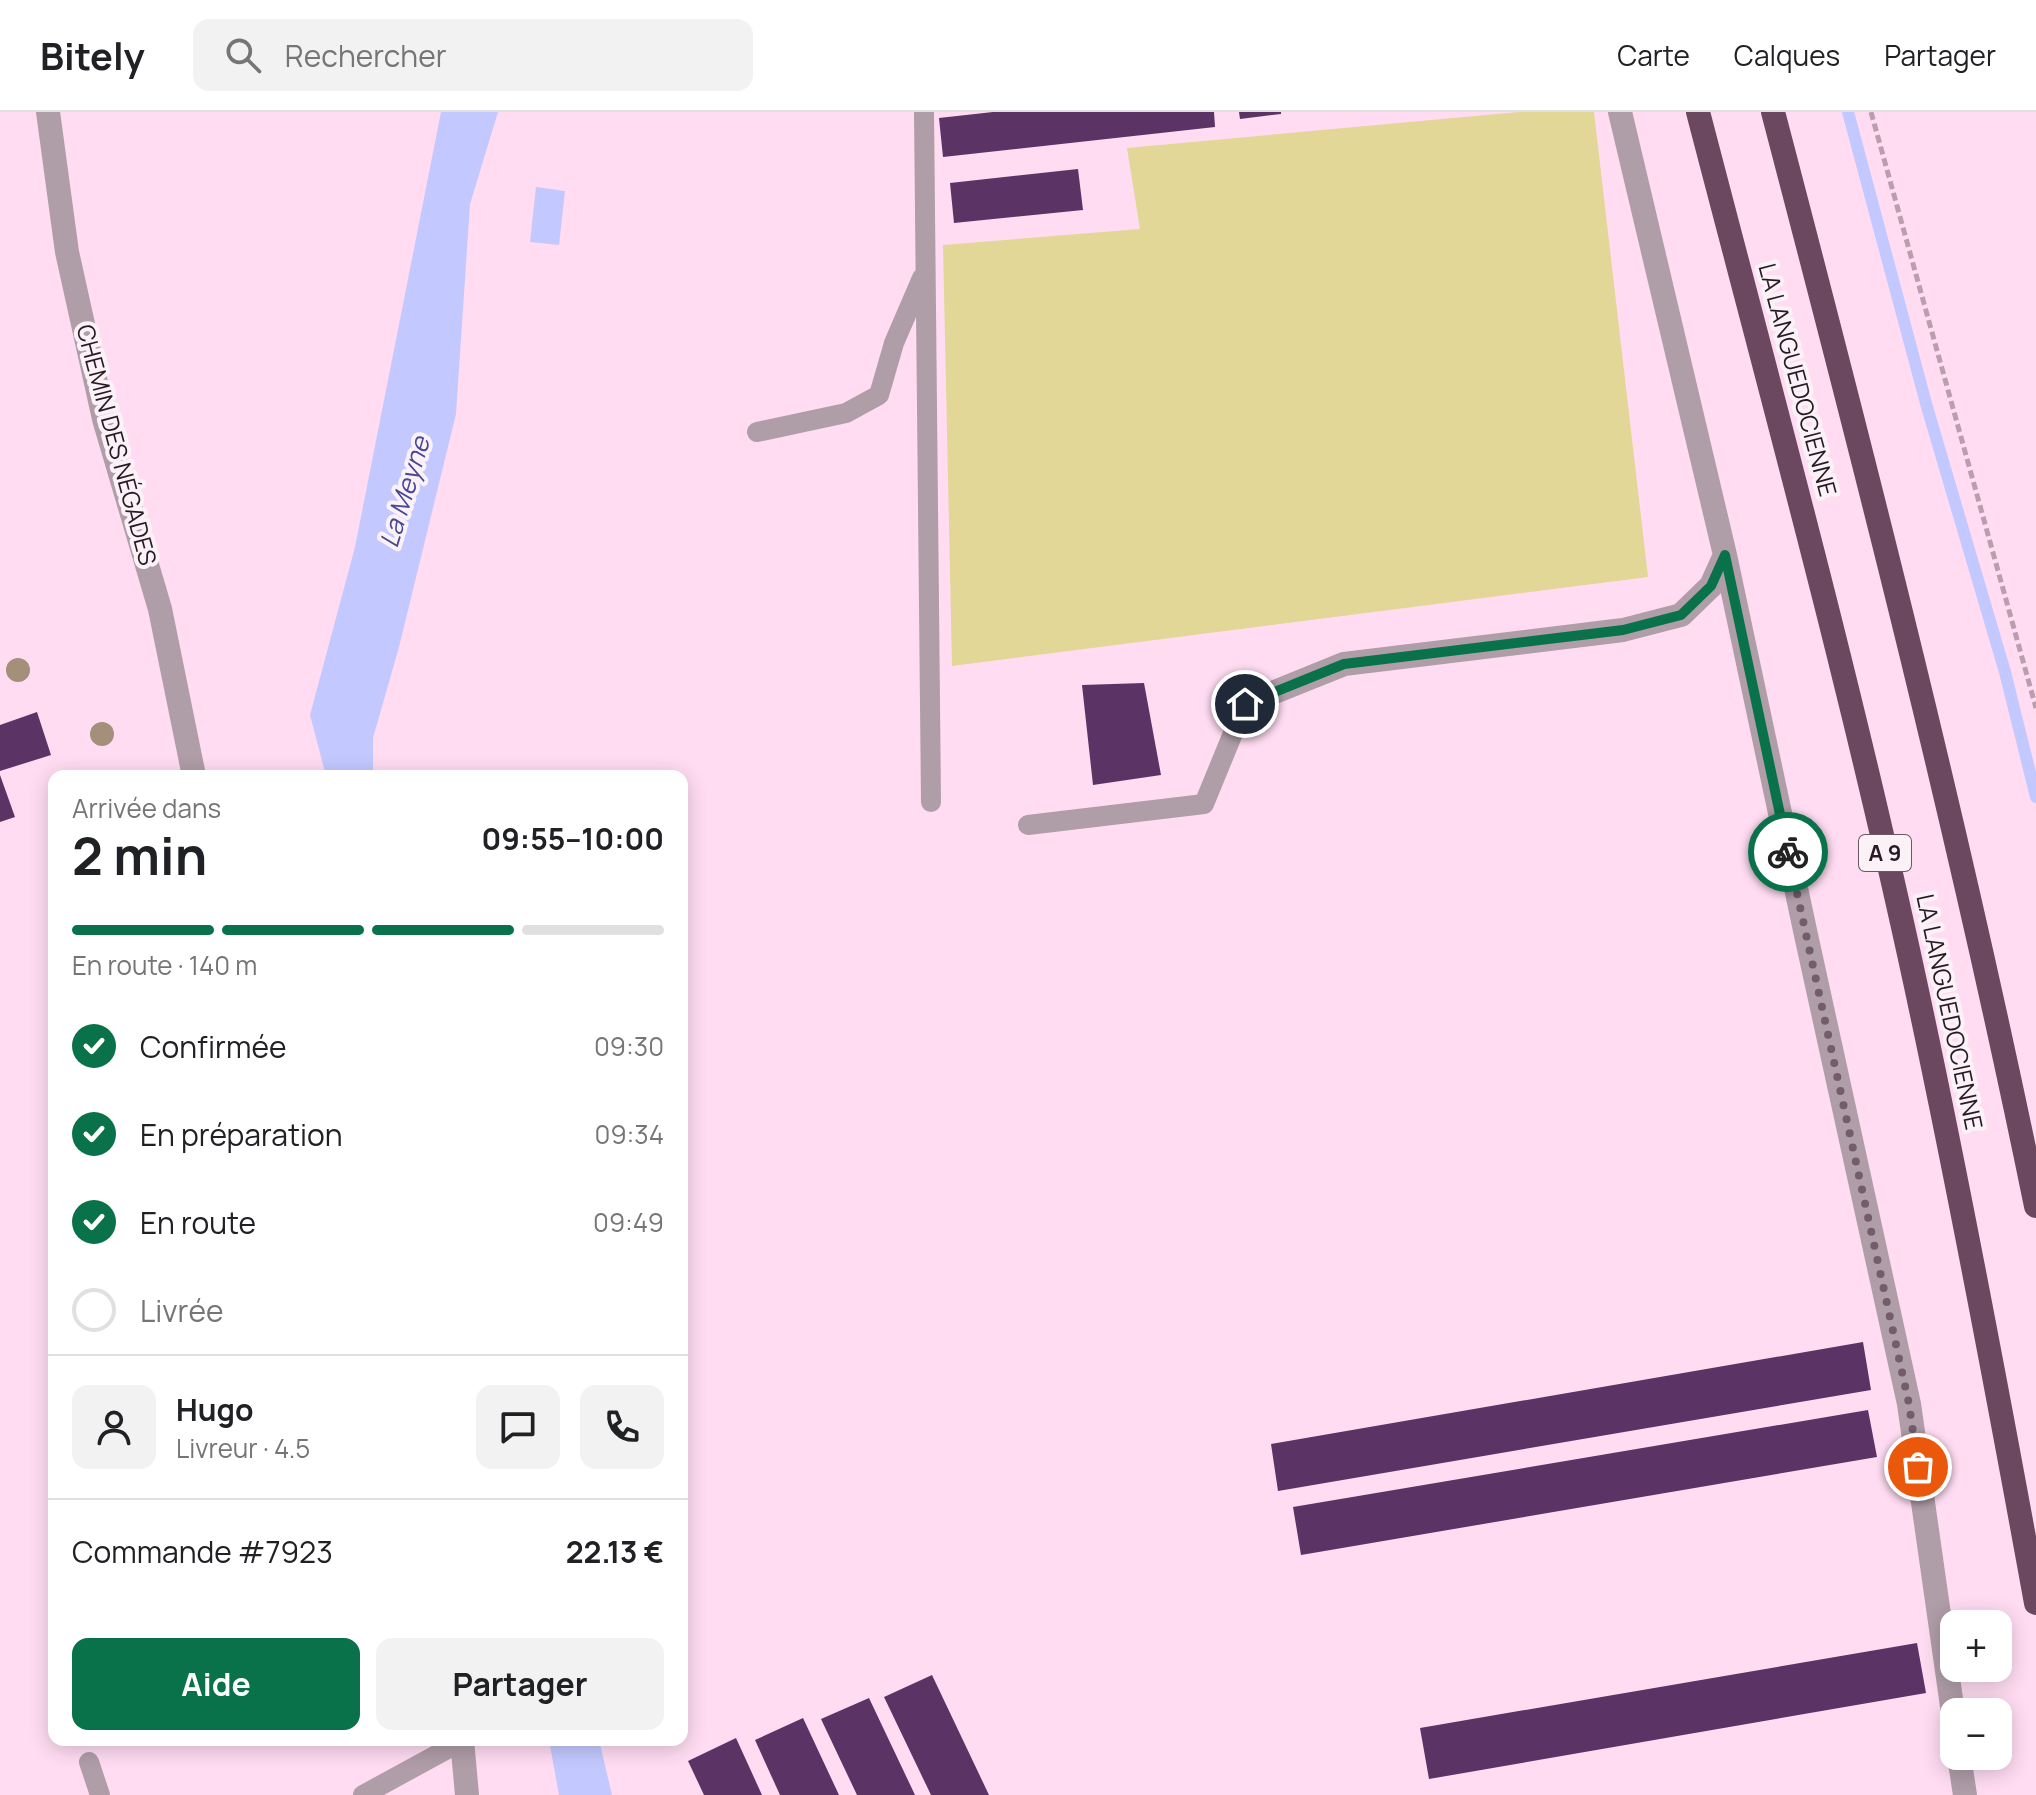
<!DOCTYPE html>
<html lang="fr">
<head>
<meta charset="utf-8">
<style>
  :root { --surface:#fff; --page:#f2f2f2; --text:#202124; --muted:#757577; --line:#e0e0e0; --accent:#09724a }
  body { margin:0; font-family:Manrope,sans-serif; background:var(--page); color:var(--text); height:100vh; display:flex; flex-direction:column; font-size:30px; white-space:nowrap }
  * { box-sizing:border-box; margin:0 }
  p { font-size:26px; color:var(--muted) }
  .icon { flex:none; width:44px; height:44px; fill:none; stroke:currentColor; stroke-width:2; stroke-linecap:round; stroke-linejoin:round }
  .map { position:relative; flex:1; overflow:hidden }
  .sheet { position:absolute; left:48px; top:658px; width:640px; height:976px; display:flex; flex-direction:column; background:var(--surface); border-radius:16px; box-shadow:0 4px 20px #0003 }
  .sheet>* { flex:none }
  .fabs { position:absolute; left:1940px; top:1498px; display:grid; gap:16px }
  .fabs a { display:grid; place-items:center; width:72px; height:72px; border-radius:16px; background:var(--surface); box-shadow:0 4px 20px #0003; font-size:40px }
  .pin { position:absolute; display:grid; place-items:center; width:68px; height:68px; color:#fff; margin:-34px; border:4px solid #fff; border-radius:50%; box-shadow:0 2px 8px #0007 }
  .courier { position:absolute; display:grid; place-items:center; width:80px; height:80px; margin:-40px; border:6px solid #09724a; border-radius:50%; background:#fff; color:#222; box-shadow:0 2px 10px #0007 }
  .overview em { font-style:normal; font-weight:700 }
  .overview div { display:flex; flex-direction:column-reverse }
  .overview { display:flex; align-items:center; justify-content:space-between; height:136px; padding:0 24px }
  h1 { font-size:52px; font-weight:700; line-height:60px }
  .bar { display:grid; grid-template-columns:repeat(4,1fr); gap:12px 8px; align-content:center; height:96px; padding:0 24px }
  .bar i { height:10px; border-radius:6px; background:var(--line) }
  .bar .on { background:var(--accent) }
  .bar p { grid-column:span 4 }
  .line { display:flex; align-items:center; gap:20px; padding:0 24px; border-top:2px solid var(--line) }
  .line div { flex:1 }
  .round { display:grid; place-items:center; flex:none; width:84px; height:84px; border-radius:16px; background:var(--page) }
  ol { padding:0 24px; list-style:none }
  li { display:flex; align-items:center; gap:24px; height:88px }
  li p { margin-inline-start:auto }
  li .icon { padding:8px; border-radius:50%; background:var(--accent); color:#fff; stroke-width:4 }
  li:last-child { color:var(--muted) }
  li i { width:44px; height:44px; border:4px solid var(--line); border-radius:50% }
  .primary-button { display:flex; gap:16px; margin-top:auto; padding:16px 24px }
  .primary-button a { flex:1; height:92px; border-radius:16px; background:var(--accent); color:#fff; font-size:32px; font-weight:700; line-height:92px; text-align:center }
  .primary-button a+a { background:var(--page); color:var(--text) }
  header { display:flex; align-items:center; gap:48px; box-sizing:border-box; height:112px; padding:0 40px; background:var(--surface); border-bottom:2px solid var(--line) }
  header strong { font-size:38px }
  nav { display:flex; gap:44px; margin-inline-start:auto; font-size:28px }
  .search { width:560px; height:72px; background:var(--page); display:flex; align-items:center; gap:20px; box-sizing:border-box; padding:0 28px; border-radius:16px; color:var(--muted); font-size:30px }
  .map>svg:first-child { display:block }
</style>
</head>
<body>
<header>
<strong>Bitely</strong>
<div class="search"><svg class="icon" aria-label="search" viewBox="0 0 24 24"><circle cx="10" cy="10" r="6"/><path d="M15 15l6 6"/></svg>Rechercher</div>
<nav><a>Carte</a><a>Calques</a><a>Partager</a></nav>
</header>
<div class="map">
<svg width="2036" height="1683" viewBox="0 0 2036 1683">
  <rect width="100%" height="100%" fill="#ffdcf2"/>
  <!-- green -->
  <path fill="#e2d796" d="M1519,0H1594L1648,465L952,554L943,133L1140,117L1127,36Z"/>
  <!-- water -->
  <path fill="#c3c9fe" d="M441,0H498L470,92L456,302L399,535L373,626V664H326L310,603L355,435Z
    M536,75L565,79L559,133L530,130Z
    M549,1628H599L612,1683H559Z"/>
  <g fill="none" stroke-linecap="round" stroke-linejoin="round">
    <!-- stream -->
    <path stroke="#c3c9fe" stroke-width="12" d="M1848,0L1927,295L2005,560L2036,685"/>
  </g>
  <!-- building -->
  <path fill="#5b3364" d="M993,0H1214L1215,15L943,45L939,6Z
    M1239,0H1281V2L1240,7Z
    M1078,57L1083,98L954,111L950,71Z
    M1144,571L1161,663L1093,673L1082,573Z
    M37,600L51,643L0,659V613Z
    M0,663L15,705L0,710Z
    M1863,1230L1871,1278L1278,1379L1271,1332Z
    M1868,1298L1877,1345L1301,1443L1293,1395Z
    M1917,1531L1926,1581L1429,1667L1420,1616Z
    M932,1563L989,1683H931L884,1585Z
    M869,1586L915,1683H857L821,1607Z
    M803,1606L839,1683H780L755,1628Z
    M736,1626L762,1683H704L688,1649Z"/>
  <g fill="none" stroke-linecap="round" stroke-linejoin="round">
    <!-- path -->
    <path stroke="#ba9eb0" stroke-width="5" stroke-dasharray="8 4" stroke-linecap="butt" d="M1871,0L2036,596"/>
    <!-- lane -->
    <path stroke="#af9da8" stroke-width="20" d="M924,0L931,690
      M757,320L846,301L879,283L894,231L922,166
      M1028,713L1204,692L1245,592
      M89,1650L100,1683
      M363,1683L462,1629"/>
    <!-- street -->
    <path stroke="#af9da8" stroke-width="24" d="M48,0L67,140L104,307L160,497L194,664
      M1620,0L1725,443L1806,823L1909,1292L1954,1608
      M1245,592L1344,552L1623,518L1681,503L1711,474L1725,443
      M462,1628L467,1683
      M1959,1644L1965,1683"/>
    <!-- highway -->
    <path stroke="#6c4860" stroke-width="24" d="M1698,0C1773,288 1851,574 1914,865C1959,1073 1998,1282 2036,1491
      M1773,0C1868,362 1961,727 2036,1094"/>
  </g>
  <!-- trees -->
  <g fill="#a48f7b">
    <circle cx="18" cy="558" r="12"/>
    <circle cx="102" cy="622" r="12"/>
  </g>
  <g fill="none" stroke-linecap="round" stroke-linejoin="round">
    <!-- done -->
    <path stroke="#735d6b" stroke-width="8" stroke-dasharray="0 14.4" d="M1788,740L1909,1292L1918,1355"/>
    <!-- route -->
    <path stroke="#09724a" stroke-width="10" d="M1245,592L1344,552L1623,518L1681,503L1711,474L1725,443L1788,740"/>
  </g>
  <g text-anchor="middle" stroke-width="8" stroke-linejoin="round" paint-order="stroke">
    <!-- shield labels -->
    <rect fill="#fbf2f8" stroke="#675a63" stroke-width="2" x="1859" y="723" width="52" height="36" rx="6"/>
    <g font-size="22" font-weight="bold" fill="#281923">
      <text x="1885" y="749">A 9</text>
    </g>
    <!-- street labels -->
    <g font-size="24" fill="#281923" stroke="#fbf2f8">
      <text transform="translate(1797 268) rotate(75)" y="8">LA LANGUEDOCIENNE</text>
      <text transform="translate(116 333) rotate(75)" y="8">CHEMIN DES NÉGADES</text>
      <text transform="translate(1949 900) rotate(78)" y="8">LA LANGUEDOCIENNE</text>
    </g>
    <!-- water labels -->
    <g font-size="26" font-style="italic" fill="#484895" stroke="#fbf2f8">
      <text transform="translate(405 380) rotate(-73)" y="9">La Meyne</text>
    </g>
  </g>
</svg>
<div class="fabs">
<a>+</a>
<a>−</a>
</div>
<div class="pin" style="left:1918px;top:1355px;background:#ea580c"><svg class="icon" aria-label="bag" viewBox="0 0 24 24"><path d="M5 8h14l-1 12H6zM9 8a3 3 0 0 1 6 0"/></svg></div>
<div class="pin" style="left:1245px;top:592px;background:#1f2937"><svg class="icon" aria-label="home" viewBox="0 0 24 24"><path d="M3 11l9-7 9 7M6 9v11h12V9"/></svg></div>
<div class="courier" style="left:1788px;top:740px"><svg class="icon" aria-label="bike" viewBox="0 0 24 24"><circle cx="6" cy="16" r="4"/><circle cx="18" cy="16" r="4"/><path d="M6 16l4-8h5l3 8M10 8l3 8H6M13 5h3"/></svg></div>
<section class="sheet">
<div class="overview"><div><h1>2 min</h1><p>Arrivée dans</p></div><em>09:55–10:00</em></div>
<div class="bar"><i class="on"></i><i class="on"></i><i class="on"></i><i></i><p>En route · 140 m</p></div>
<ol>
<li><svg class="icon" aria-label="check" viewBox="0 0 24 24"><path d="M5 12l5 5 9-10"/></svg>Confirmée<p>09:30</p></li>
<li><svg class="icon" aria-label="check" viewBox="0 0 24 24"><path d="M5 12l5 5 9-10"/></svg>En préparation<p>09:34</p></li>
<li><svg class="icon" aria-label="check" viewBox="0 0 24 24"><path d="M5 12l5 5 9-10"/></svg>En route<p>09:49</p></li>
<li><i></i>Livrée</li>
</ol>
<div class="line" style="height:144px"><a class="round"><svg class="icon" aria-label="person" viewBox="0 0 24 24"><circle cx="12" cy="8" r="4"/><path d="M4 21q1-7 8-7t8 7"/></svg></a><div><b>Hugo</b><p>Livreur · 4.5</p></div><a class="round"><svg class="icon" aria-label="chat" viewBox="0 0 24 24"><path d="M4 5h16v11H9l-5 4z"/></svg></a><a class="round"><svg class="icon" aria-label="phone" viewBox="0 0 24 24"><path d="M5 4h4l2 5-3 2q2 4 5 5l2-3 5 2v4C11 20 4 13 5 4z"/></svg></a></div>
<div class="line" style="height:104px"><div>Commande #7923</div><b>22.13 €</b></div>
<div class="primary-button"><a>Aide</a><a>Partager</a></div>
</section>
</div>
</body>
</html>
